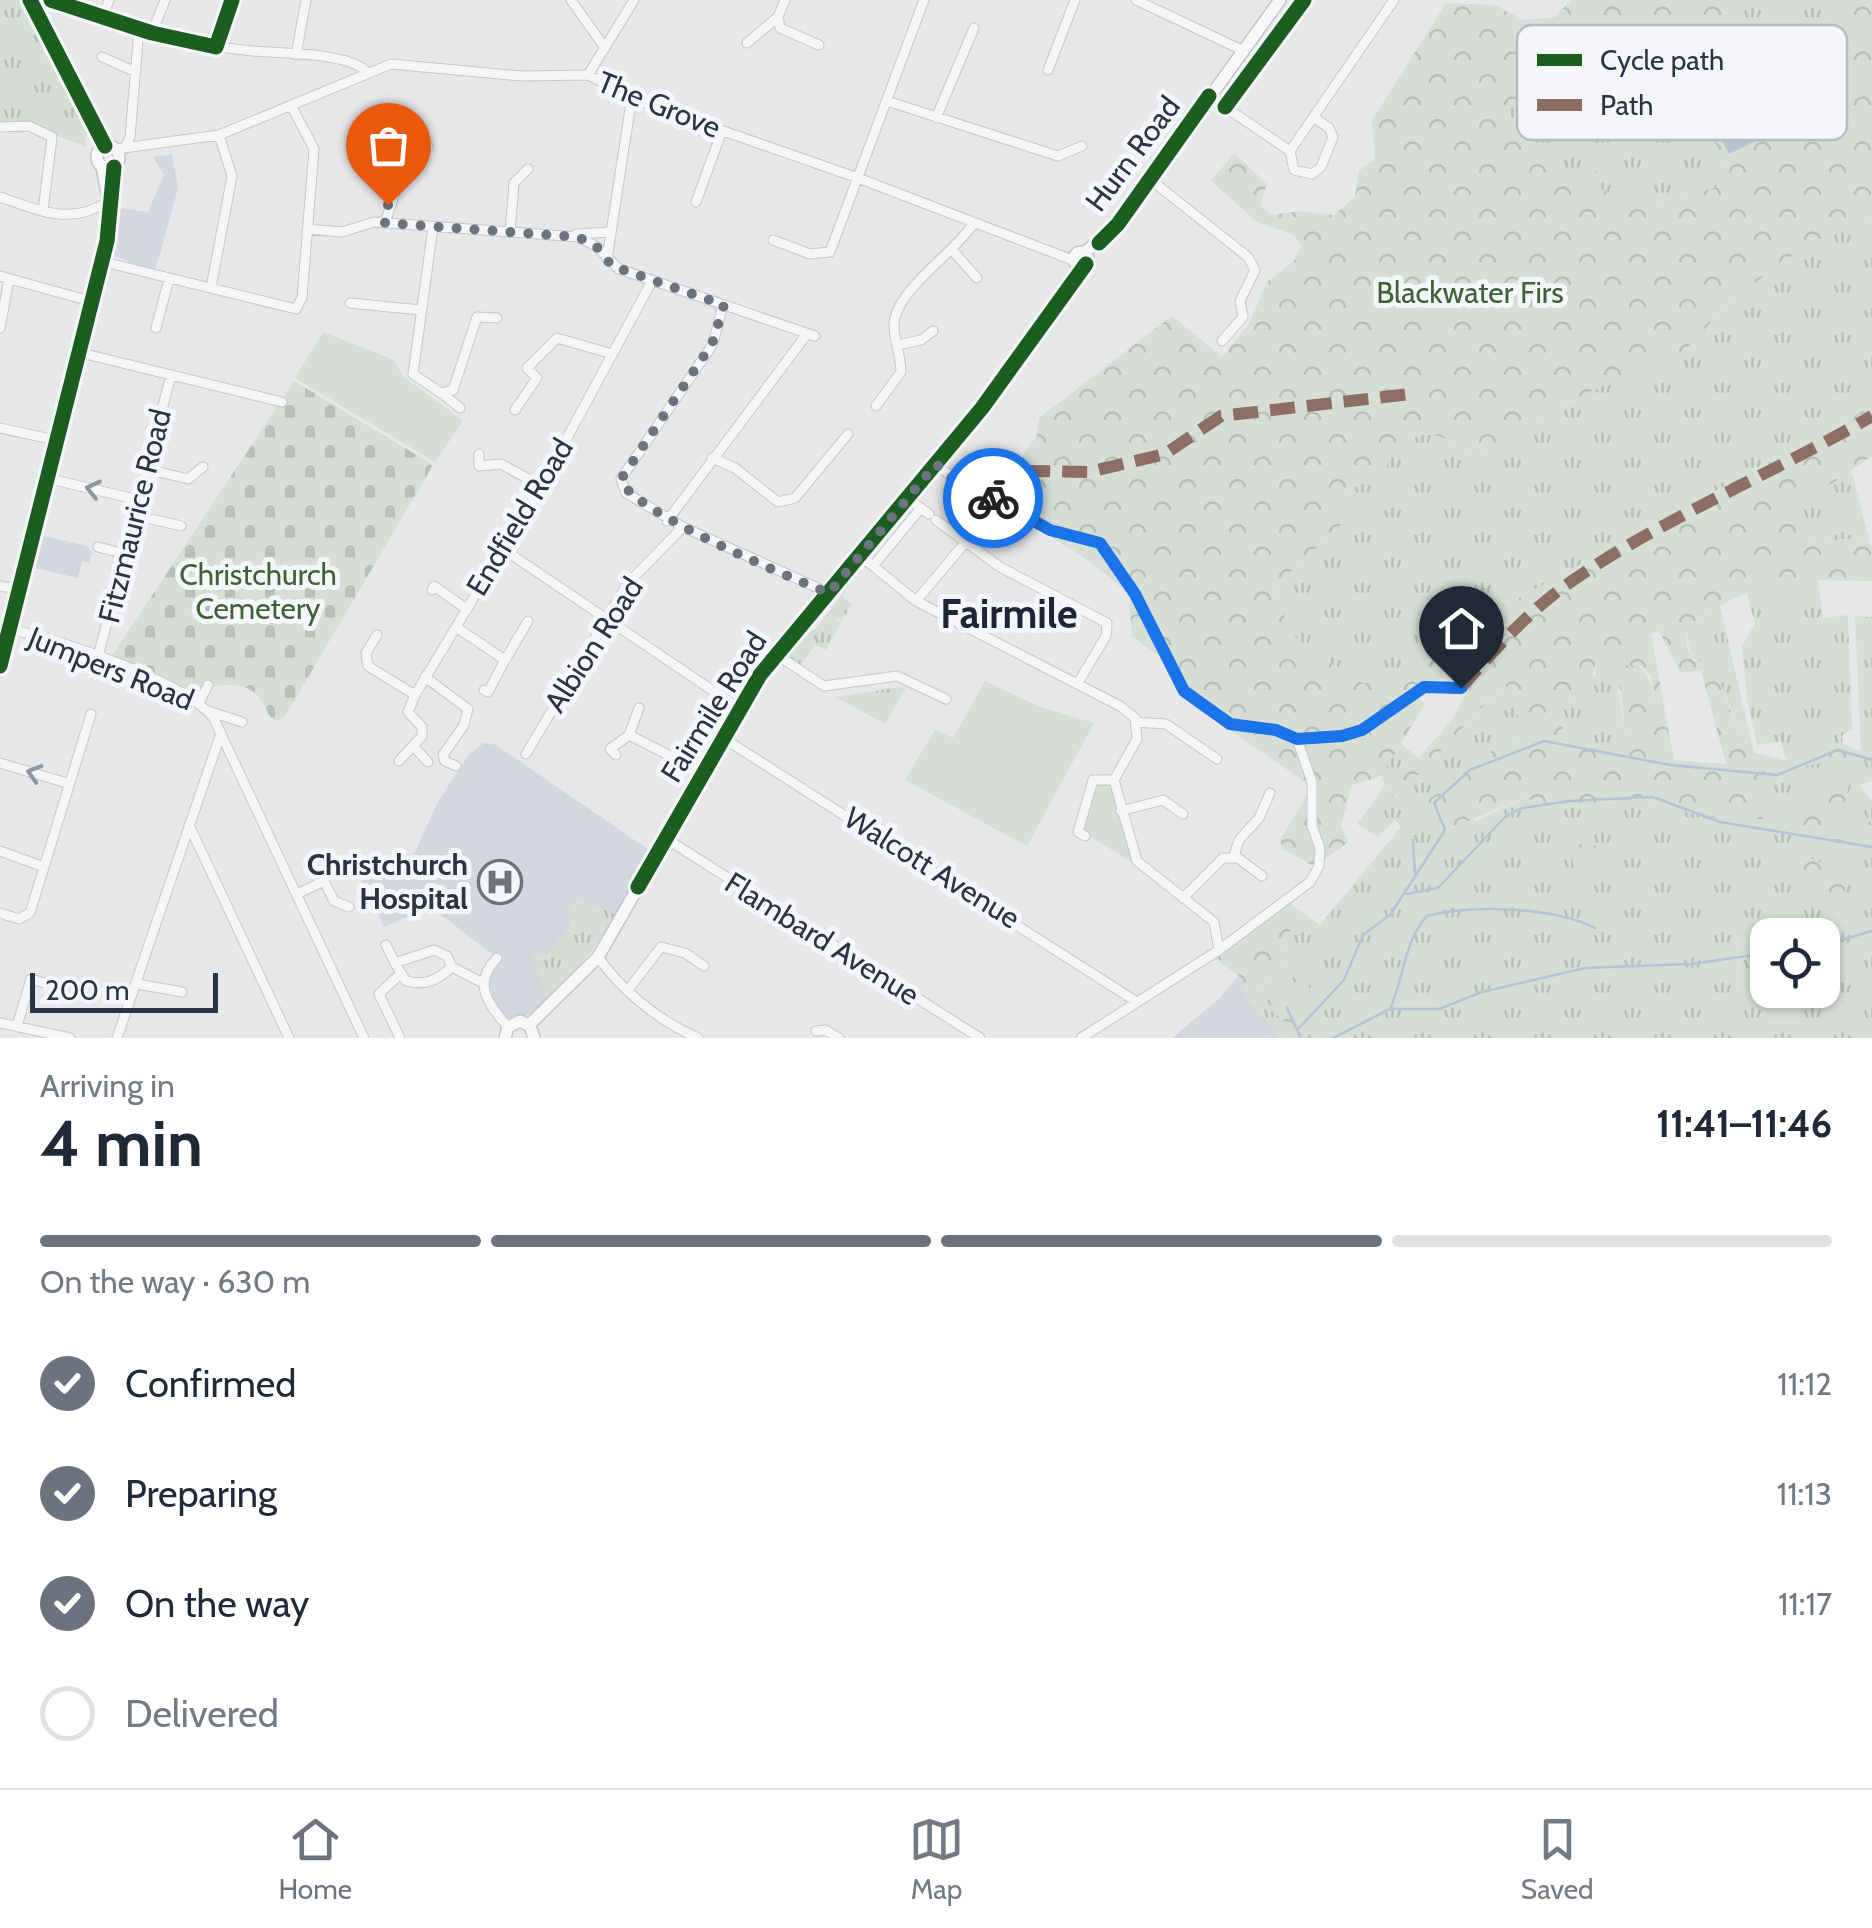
<!DOCTYPE html>
<html lang="en">
<head>
<meta charset="utf-8">
<style>
  :root { --surface:#fff; --page:#f6f6f7; --text:#1f2937; --muted:#747a83; --line:#e0e1e3; --accent:#6c737f }
  body { margin:0; font-family:Cabin,sans-serif; background:var(--page); color:var(--text); height:100vh; display:flex; flex-direction:column; font-size:38px; white-space:nowrap }
  * { box-sizing:border-box; margin:0 }
  p { font-size:32px; color:var(--muted) }
  .icon { flex:none; width:55px; height:55px; fill:none; stroke:currentColor; stroke-width:2; stroke-linecap:round; stroke-linejoin:round }
  .map { position:relative; height:1038px; overflow:hidden }
  .side { display:flex; flex-direction:column; background:var(--surface); flex:1 }
  .side>* { flex:none }
  .tools { position:absolute; left:1750px; top:918px; display:grid; gap:20px }
  .tools a { display:grid; place-items:center; width:90px; height:90px; border-radius:20px; background:var(--surface); box-shadow:0 2px 8px #0004; font-size:50px }
  .scale { position:absolute; left:30px; bottom:25px; width:188px; box-sizing:border-box; padding-left:10px; border:5px solid #2b3445; border-top:0; font-size:28px; line-height:35px; white-space:nowrap; color:#2b3445; -webkit-text-stroke:8px #f4f6f9; paint-order:stroke }
  .pin { position:absolute; display:grid; place-items:center; width:85px; height:85px; color:#fff; margin:-102px -42px; border-radius:50% 50% 50% 0; rotate:-45deg; box-shadow:0 0 10px #0007 }
  .pin .icon { rotate:45deg }
  .courier { position:absolute; display:grid; place-items:center; width:100px; height:100px; margin:-50px; border:8px solid #1a73e8; border-radius:50%; background:#fff; color:#222; box-shadow:0 2px 12px #0007 }
  .headline em { font-style:normal; font-weight:700 }
  .headline div { display:flex; flex-direction:column-reverse }
  .headline { display:flex; align-items:center; justify-content:space-between; height:170px; padding:0 40px }
  h1 { font-size:65px; font-weight:700; line-height:75px }
  .bar { display:grid; grid-template-columns:repeat(4,1fr); gap:15px 10px; align-content:center; height:120px; padding:0 40px }
  .bar i { height:12px; border-radius:8px; background:var(--line) }
  .bar .active { background:var(--accent) }
  .bar p { grid-column:span 4 }
  ol { padding:0 40px; list-style:none }
  li { display:flex; align-items:center; gap:30px; height:110px }
  li p { margin-inline-start:auto }
  li .icon { padding:10px; border-radius:50%; background:var(--accent); color:#fff; stroke-width:4 }
  li:last-child { color:var(--muted) }
  li i { width:55px; height:55px; border:5px solid var(--line); border-radius:50% }
  .tab-bar { display:flex; justify-content:space-around; align-items:center; height:140px; border-top:2px solid var(--line); background:var(--surface); font-size:28px; color:var(--muted) }
  .tab-bar a { display:grid; justify-items:center; gap:5px }
  .tab-bar .active { color:var(--accent) }
  .map>svg:first-child { display:block }
</style>
</head>
<body>
<div class="map">
<svg width="1872" height="1038" viewBox="0 0 1872 1038">
  <defs>
    <pattern id="grass-tufts" width="24" height="20" patternUnits="userSpaceOnUse" patternTransform="scale(2.5)"><rect width="24" height="20" fill="#d6ded6"/><path d="M3 7l-1-3M5 7V3M7 7l1-3M15 17l-1-3M17 17v-4M19 17l1-3" fill="none" stroke="#b8bfb9"/></pattern>
    <pattern id="forest-crowns" width="20" height="18" patternUnits="userSpaceOnUse" patternTransform="scale(2.5)"><rect width="20" height="18" fill="#d6ded6"/><path d="M2 6a3 3 0 1 1 6 0M12 15a3 3 0 1 1 6 0" fill="none" stroke="#b8bfb9"/></pattern>
    <pattern id="cemetery-stones" width="16" height="16" patternUnits="userSpaceOnUse" patternTransform="scale(2.5)"><rect width="16" height="16" fill="#d6ded6"/><path d="M2 7V4a2 2 0 0 1 4 0v3zM10 15v-3a2 2 0 0 1 4 0v3z" fill="#b8bfb9"/></pattern>
    <pattern id="water-ripples" width="26" height="14" patternUnits="userSpaceOnUse" patternTransform="scale(2.5)"><rect width="26" height="14" fill="#b4c4d5"/><path d="M2 4q2-2 4 0t4 0M15 11q2-2 4 0t4 0" fill="none" stroke="#93a0af"/></pattern>
  </defs>
  <rect width="100%" height="100%" fill="#e6e8ea"/>
  <!-- built -->
  <path fill="#d4d7dd" d="M172,154L178,188L160,254L153,274L135,270L136,264L109,254L121,208L148,212L164,175L153,157Z
    M40,535L87,546L92,553L89,563L82,561L78,578L35,568Z
    M484,743L496,745L652,852L620,911L585,959L544,1007L521,1018H507L484,994L496,957L431,907L384,927L362,880L414,854L438,802L469,754Z
    M1238,976L1280,1038H1172L1220,998Z"/>
  <!-- grass -->
  <path fill="url(#grass-tufts)" fill-rule="evenodd" d="M0,0H30L90,113L85,146L29,126L0,127Z
    M1751,0H1842L1830,46L1796,29L1762,75L1698,107L1727,168L1720,186L1648,207L1577,185L1545,170L1520,146L1507,105L1533,95L1603,105L1575,73L1618,29L1645,49L1683,33L1736,21Z
    M1872,220V406L1517,599L1458,649L1364,684L1299,643L1274,598L1282,580L1341,525L1348,489L1386,476L1387,456C1424,424 1432,431 1473,453L1500,444L1561,406L1635,370L1683,353L1730,301L1811,242Z
    M1851,470L1870,542L1865,538L1804,542L1791,510Z
    M1818,579L1823,618L1848,615L1852,729L1842,736L1843,744L1812,747L1809,753L1786,761L1781,741L1757,745L1747,699L1742,646L1755,623L1747,593L1773,583Z
    M847,587L842,597L852,604L842,620L832,617L841,622L826,650L815,645L801,665L791,660L789,650L819,625Z
    M1720,606L1754,753L1746,750C1737,728 1730,704 1720,683C1706,654 1686,675 1688,625Z
    M1855,616L1872,617V781L1859,785L1872,801V1038H1280L1248,1000L1288,959L1287,937L1300,911L1320,925L1401,827L1395,820L1378,837L1357,824L1385,785L1381,776L1399,742L1419,758L1390,792L1394,797L1505,685L1513,695L1523,737L1492,751L1419,808L1476,821L1524,798L1567,808L1641,798L1704,817L1763,818L1757,774L1866,754L1861,752ZM1768,935H1822V990H1768Z
    M1602,654C1635,673 1647,653 1654,700L1649,707L1641,705L1631,683L1618,689L1628,751L1562,739L1563,706L1596,674V656Z
    M900,687L905,689L885,724L836,697Z
    M577,898L617,915L548,1003L532,955L547,954L570,926L568,909Z"/>
  <!-- forest -->
  <path fill="url(#forest-crowns)" fill-rule="evenodd" d="M1571,0H1751L1736,21L1683,33L1645,49L1617,29L1575,73L1604,106L1534,95L1507,105C1522,152 1531,164 1577,184L1599,169L1601,189L1648,207L1720,186L1727,168L1698,107L1762,75L1796,28L1830,46L1842,0H1872V220L1811,242L1730,301L1683,353L1635,370L1561,406L1500,444L1473,453C1432,431 1424,424 1388,456L1386,476L1348,489L1341,525L1282,580L1274,597L1299,643L1364,684L1458,649L1517,599L1872,406V456L1792,511L1805,542L1865,538L1872,547V581L1804,580L1799,603H1775L1772,584L1730,600L1688,625L1687,647L1694,661H1711L1746,750L1786,761L1809,753L1811,747L1843,744L1869,755L1758,774L1763,819L1704,817L1641,798L1567,808L1524,798L1454,827L1418,808L1492,751L1523,737L1513,695L1505,685C1466,721 1434,763 1393,797L1389,792L1451,721L1472,684L1448,677L1411,691L1425,704L1381,776L1352,785L1341,826L1348,842L1315,867L1283,849L1280,840L1308,794L1305,782L1191,703L1176,690L1161,657L1132,637L1129,596C1091,554 1037,532 992,500L1037,435L1039,418L1172,316L1222,357L1249,324L1267,282L1294,261L1301,245L1294,235L1257,222L1211,181L1234,153L1267,184L1260,206L1272,215L1301,211L1334,215L1355,197L1359,171L1375,158L1372,120L1446,3L1495,5L1524,20L1555,17ZM1659,631L1680,672L1701,671L1726,764L1674,760L1651,634ZM1603,654L1616,665L1642,666L1651,677L1654,699L1649,707L1641,705L1631,683L1619,679L1627,750L1563,739C1563,702 1559,703 1591,686L1597,656Z
    M1835,765L1847,768L1851,775L1842,817L1859,827L1872,821V847L1808,835L1772,820L1769,810L1775,805L1819,809L1828,793L1823,774Z
    M1582,844L1632,850L1640,854L1638,859L1594,856L1587,877C1574,871 1570,860 1572,846Z
    M1809,858L1852,873L1840,900L1800,899L1797,879L1788,869L1791,862Z
    M1290,903L1300,911L1287,937L1288,959L1248,1000L1238,975L1215,959Z
    M1302,970L1310,989L1298,1013L1307,1038H1292L1286,1023L1263,1004Z"/>
  <!-- cemetery -->
  <path fill="url(#cemetery-stones)" d="M294,381L433,465L284,718L277,721C266,716 269,712 263,703C247,675 213,687 191,690L112,656Z"/>
  <!-- green -->
  <path fill="#d6ded6" d="M323,332L394,360L403,376L463,421L435,462L295,378Z
    M985,681L1038,706L1094,723L1027,846L905,780L935,730L953,738Z
    M1094,783H1111L1134,864L1080,830Z"/>
  <!-- water -->
  <path fill="url(#water-ripples)" d="M1766,97L1782,128L1729,154L1714,124Z"/>
  <g fill="none" stroke-linecap="round" stroke-linejoin="round">
    <!-- stream -->
    <path stroke="#b4c4d5" stroke-width="2.5" d="M1413,840L1415,874
      M1407,894L1438,888L1506,816L1522,808L1570,801L1653,797L1720,822L1872,847
      M1822,946L1872,931
      M1287,1008L1301,1038
      M1390,1009C1404,978 1404,941 1427,916C1472,904 1554,907 1595,928
      M1299,1028L1344,980L1363,935L1390,915L1445,830L1434,803L1470,770L1544,741L1670,765L1777,775L1838,750L1872,760
      M1333,1038L1390,1009H1439L1482,992L1585,968L1691,964L1768,953"/>
    <defs>
      <path id="minor" d="M51,0C118,22 183,45 253,51C283,54 345,52 366,71
        M571,0L605,48
        M785,0L778,17L780,28L819,45
        M1136,0L1244,51
        M103,17L109,0
        M152,33L165,0
        M747,43L778,17
        M216,47L232,0
        M296,55L306,0
        M102,57L136,72
        M1048,70L1075,0
        M588,75L634,0
        M1209,96L1290,151L1394,0
        M887,101L1058,156L1082,146
        M1225,107L1304,0
        M936,118L974,28
        M0,127L29,126L52,137L43,211
        M125,148L130,137L139,29
        M116,149L219,135L391,64L522,76L588,75L652,106L858,178L1075,261
        M1290,151L1294,170L1312,174L1321,167L1333,137L1329,128L1315,118
        M1151,180L1248,257L1255,270L1240,301L1243,317L1222,341
        M0,197C38,210 70,226 107,202
        M696,202L722,131
        M385,223L408,153L428,146
        M433,227L413,374L441,393L453,390L477,317L497,318
        M307,229L342,232L374,222L578,237L596,246L619,269L815,336
        M510,233L514,183L528,169
        M576,234L611,232
        M773,240L810,254L830,252L924,0
        M953,251L977,278
        M607,259L632,96
        M100,261L296,309L302,298L314,149L292,107
        M0,276L90,301
        M211,288L232,176L219,135
        M350,303L420,310
        M0,328L9,279
        M156,328L169,279
        M898,345L921,340L933,331
        M77,352L282,402
        M443,394L460,408
        M876,406L901,372C901,356 894,341 894,326C893,292 956,252 974,223
        M515,410L537,378L527,368L557,338L612,354
        M0,428L55,440
        M479,454V466L501,464L541,486
        M712,458L735,468L778,502L795,498L848,434
        M936,464C973,496 1053,533 1100,543L1135,594L1184,691L1230,723L1276,730L1297,739L1342,736L1363,730L1423,687L1461,688
        M147,469L188,479L203,467
        M46,478L139,500
        M908,499L929,514
        M135,515L181,526
        M936,520L1000,567L1107,623L1106,636L1078,683
        M667,521L807,334
        M683,527L626,493L621,479L713,344L723,305
        M98,547L125,554
        M503,549L740,709
        M862,557L916,601L1120,706L1135,718L1137,739L1114,780L1137,861L1214,922L1219,950L1081,1038
        M873,566L921,508
        M0,586L19,589
        M432,590L434,586L465,608
        M916,601L964,544
        M456,627L505,660L488,692L484,690
        M10,629C61,641 179,678 213,717L364,1038
        M377,635L366,653L368,666L415,695
        M777,655L824,686L897,676L946,699
        M98,657L171,375
        M505,660L528,621
        M425,677L468,709L464,725L443,755L445,761L456,766
        M199,703L208,685
        M208,711L242,722
        M1136,722L1166,724L1217,759
        M629,735L639,708
        M723,738L1137,1002
        M415,748L428,762
        M526,754L628,583L683,527L829,593
        M616,755L610,749L629,735L704,773
        M399,761L422,736V727L408,712L415,695L541,486L652,281
        M0,763L67,783
        M1121,811L1163,800L1183,814
        M189,825L289,1038
        M1085,836L1078,832L1093,780H1114
        M665,838L980,1038
        M0,851L44,867
        M1234,856L1239,840L1259,818L1270,793
        M297,894L324,881L334,901L349,907
        M1183,898L1223,858H1238L1262,876
        M0,913L19,919L30,913L91,714
        M386,945L395,963
        M1219,950L1310,882L1319,866L1320,848L1312,826V782L1297,739
        M598,957C622,991 659,1021 698,1038
        M497,958C472,983 488,1005 508,1027
        M452,967L447,956L434,950L395,963L406,981C427,986 437,980 452,967L483,983
        M400,974L379,994L400,1038
        M137,984L182,992
        M628,990L661,947L685,953L704,966
        M0,1023L70,1038
        M17,1026L31,979L48,984
        M816,1031L825,1030L839,1038
        M117,1038L221,733"/>
      <path id="major" d="M30,0L105,146
        M97 157a11 11 0 1 1 22 0a11 11 0 1 1-22 0Z
        M102,167L107,193
        M1074 259a7 7 0 1 1 14 0a7 7 0 1 1-14 0Z
        M1084,253L1118,224L1280,0
        M0,666L107,241L114,167
        M529,1025L598,957L760,675L982,408L1086,264
        M505,1038L508,1027L520,1021L530,1026L534,1038"/>
    </defs>
    <!-- minor casing -->
    <use href="#minor" stroke="#c4c6c8" stroke-width="11"/>
    <!-- major casing -->
    <use href="#major" stroke="#c2c5c8" stroke-width="14"/>
    <!-- minor -->
    <use href="#minor" stroke="#f5f6f7" stroke-width="9"/>
    <!-- major -->
    <use href="#major" stroke="#f8f8f8" stroke-width="11"/>
    <!-- quiet -->
    <path stroke="#8d6e63" stroke-width="12" stroke-dasharray="25 12" stroke-linecap="butt" d="M954,479L967,470L1089,472L1165,454L1221,416L1410,394
      M1461,688C1491,653 1522,619 1558,591C1649,524 1773,474 1872,416"/>
    <defs>
      <path id="cycleway" d="M30,0L105,146
        M51,0L152,33L216,47L232,0
        M1225,107L1304,0
        M1099,243L1118,224L1209,96
        M0,666L107,241L114,167
        M638,887L760,675L982,408L1086,264"/>
    </defs>
    <!-- cycleway casing -->
    <use href="#cycleway" stroke="#f4f6f9" stroke-width="21"/>
    <!-- cycleway -->
    <use href="#cycleway" stroke="#1b5e20" stroke-width="15"/>
  </g>
  <!-- one-way arrows -->
  <defs><path id="oneway-chevron" d="M-2-3.5L2.5 0L-2 3.5" fill="none" stroke-width="1.6" stroke-linecap="round" stroke-linejoin="round" transform="scale(2.5)"/></defs>
  <g stroke="#90959e">
    <use href="#oneway-chevron" transform="translate(93 489) rotate(-167)"/>
    <use href="#oneway-chevron" transform="translate(34 773) rotate(-163)"/>
  </g>
  <g fill="none" stroke-linecap="round" stroke-linejoin="round">
    <!-- done -->
    <path stroke="#6c737f" stroke-width="10" stroke-dasharray="0 18" d="M388,205L385,223L578,237L596,246L612,266L724,305L712,344L621,479C626,509 793,579 829,593L936,464L954,480L993,498"/>
    <!-- route -->
    <path stroke="#1a73e8" stroke-width="12" d="M993,498L1050,530L1100,543L1135,594L1184,691L1230,724L1276,730L1297,739L1342,736L1362,730L1424,687L1461,688"/>
  </g>
  <!-- icons -->
  <defs>
    <symbol id="hospital-ring" viewBox="-11 -11 22 22"><circle r="9.5" fill="#f4f6f9" stroke="#6c737f" stroke-width="1.5"/><path d="M-5-5h3v3.5h4V-5h3V5h-3V1.5h-4V5h-3Z" fill="#6c737f"/></symbol>
  </defs>
  <g fill-rule="evenodd">
    <use href="#hospital-ring" x="475" y="857" width="50" height="50"/>
  </g>
  <g text-anchor="middle" stroke-width="10" stroke-linejoin="round" paint-order="stroke">
    <!-- street labels -->
    <g font-size="30" fill="#2b3445" stroke="#f4f6f9">
      <text transform="translate(659 105) rotate(22)" y="10">The Grove</text>
      <text transform="translate(1133 154) rotate(-53)" y="10">Hurn Road</text>
      <text transform="translate(135 516) rotate(-76)" y="10">Fitzmaurice Road</text>
      <text transform="translate(520 517) rotate(-59)" y="10">Endfield Road</text>
      <text transform="translate(594 645) rotate(-57)" y="10">Albion Road</text>
      <text transform="translate(111 669) rotate(22)" y="10">Jumpers Road</text>
      <text transform="translate(714 707) rotate(-58)" y="10">Fairmile Road</text>
      <text transform="translate(932 868) rotate(32)" y="10">Walcott Avenue</text>
      <text transform="translate(822 939) rotate(32)" y="10">Flambard Avenue</text>
    </g>
    <!-- park labels -->
    <g font-size="30" fill="#3f6138" stroke="#f4f6f9">
      <text x="1470" y="303">Blackwater Firs</text>
      <text x="258" y="585">Christchurch<tspan x="258" dy="34">Cemetery</tspan></text>
    </g>
    <!-- poi labels -->
    <g font-size="30" font-weight="bold" fill="#2b3445" stroke="#f4f6f9" text-anchor="end">
      <text x="468" y="875">Christchurch<tspan x="468" dy="34">Hospital</tspan></text>
    </g>
    <!-- district labels -->
    <g font-size="40" font-weight="bold" fill="#1d2536" stroke="#f4f6f9">
      <text x="1009" y="628">Fairmile</text>
    </g>
  </g>
  <!-- legend -->
  <rect x="1517" y="25" width="330" height="115" rx="15" fill="#f4f6f9" stroke="#b8bcc3" stroke-width="2.5"/>
  <rect x="1537" y="54" width="45" height="12" fill="#1b5e20"/>
  <rect x="1537" y="99" width="45" height="12" fill="#8d6e63"/>
  <g font-size="28" fill="#2b3445">
    <text x="1600" y="70">Cycle path</text>
    <text x="1600" y="115">Path</text>
  </g>
</svg>
<div class="tools">
<a><svg class="icon" aria-label="locate" viewBox="0 0 24 24"><circle cx="12" cy="12" r="6"/><path d="M12 2v4M12 18v4M2 12h4M18 12h4"/></svg></a>
</div>
<div class="scale">200 m</div>
<div class="pin" style="left:388px;top:205px;background:#ea580c"><svg class="icon" aria-label="bag" viewBox="0 0 24 24"><path d="M5 8h14l-1 12H6zM9 8a3 3 0 0 1 6 0"/></svg></div>
<div class="pin" style="left:1461px;top:688px;background:#1f2937"><svg class="icon" aria-label="home" viewBox="0 0 24 24"><path d="M3 11l9-7 9 7M6 9v11h12V9"/></svg></div>
<div class="courier" style="left:993px;top:498px"><svg class="icon" aria-label="bike" viewBox="0 0 24 24"><circle cx="6" cy="16" r="4"/><circle cx="18" cy="16" r="4"/><path d="M6 16l4-8h5l3 8M10 8l3 8H6M13 5h3"/></svg></div>
</div>
<section class="side">
<div class="headline"><div><h1>4 min</h1><p>Arriving in</p></div><em>11:41–11:46</em></div>
<div class="bar"><i class="active"></i><i class="active"></i><i class="active"></i><i></i><p>On the way · 630 m</p></div>
<ol>
<li><svg class="icon" aria-label="check" viewBox="0 0 24 24"><path d="M5 12l5 5 9-10"/></svg>Confirmed<p>11:12</p></li>
<li><svg class="icon" aria-label="check" viewBox="0 0 24 24"><path d="M5 12l5 5 9-10"/></svg>Preparing<p>11:13</p></li>
<li><svg class="icon" aria-label="check" viewBox="0 0 24 24"><path d="M5 12l5 5 9-10"/></svg>On the way<p>11:17</p></li>
<li><i></i>Delivered</li>
</ol>
</section>
<nav class="tab-bar">
<a class="active"><svg class="icon" aria-label="home" viewBox="0 0 24 24"><path d="M3 11l9-7 9 7M6 9v11h12V9"/></svg>Home</a>
<a><svg class="icon" aria-label="map" viewBox="0 0 24 24"><path d="M3 6l6-2 6 2 6-2v14l-6 2-6-2-6 2zM9 4v14M15 6v14"/></svg>Map</a>
<a><svg class="icon" aria-label="saved" viewBox="0 0 24 24"><path d="M7 4h10v16l-5-4-5 4z"/></svg>Saved</a>
</nav>
</body>
</html>
